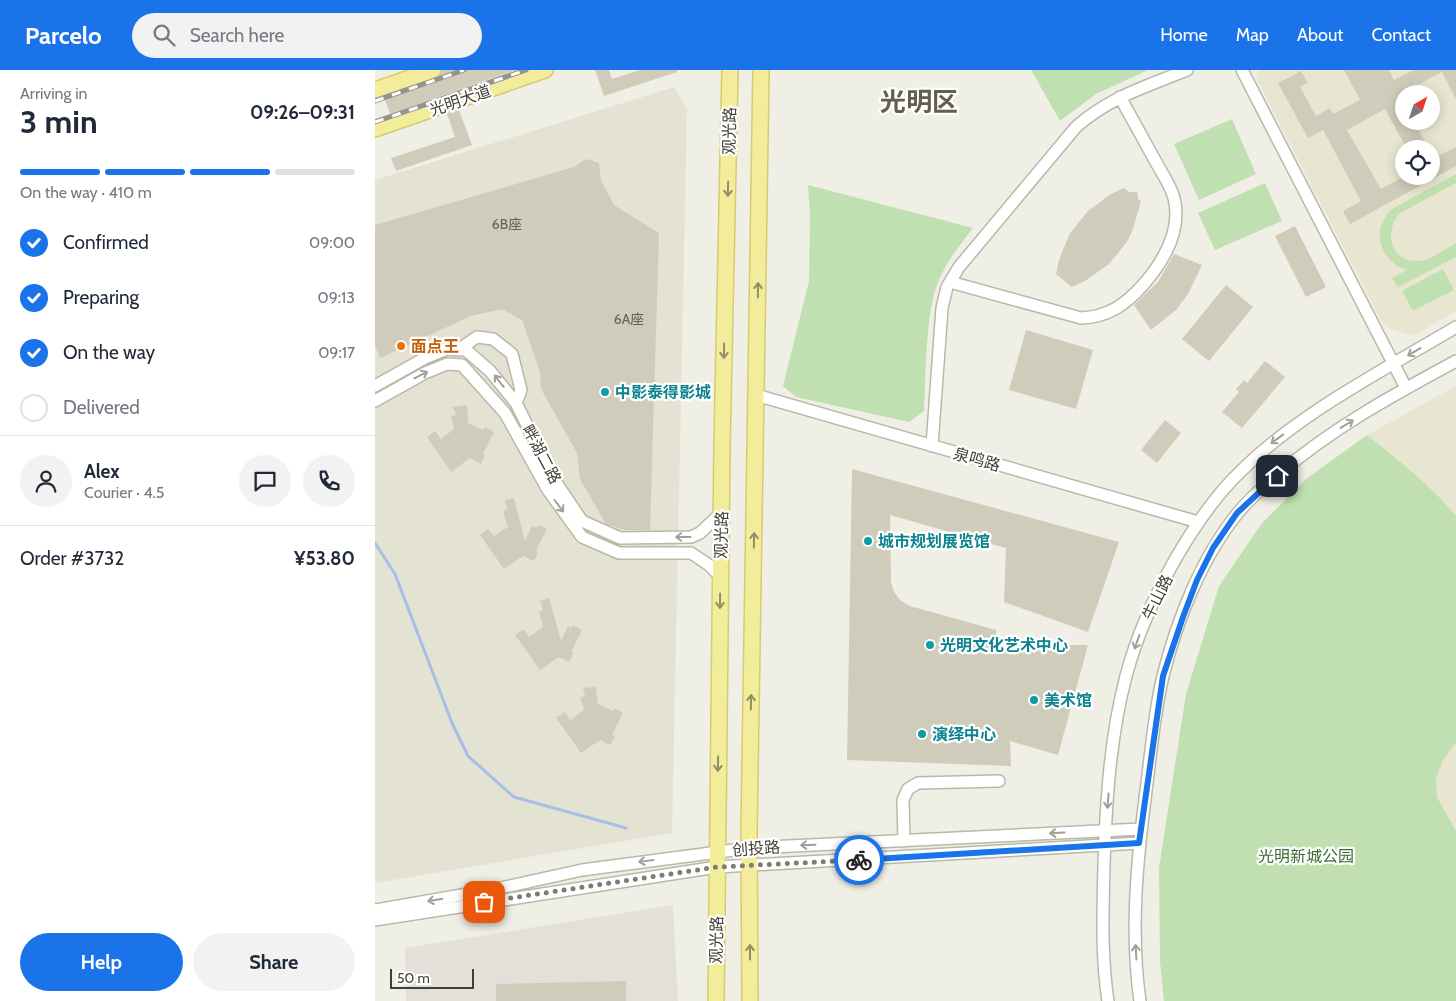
<!DOCTYPE html>
<html lang="en">
<head>
<meta charset="utf-8">
<style>
  :root { --surface:#fff; --page:#f2f2f3; --text:#1f2937; --muted:#747a83; --line:#e0e1e3; --accent:#1a73e8 }
  body { margin:0; font-family:Cabin,"Noto Sans SC",sans-serif; background:var(--page); color:var(--text); height:100vh; display:flex; flex-direction:column; font-size:19px; white-space:nowrap }
  * { box-sizing:border-box; margin:0 }
  p { font-size:16px; color:var(--muted) }
  .icon { flex:none; width:28px; height:28px; fill:none; stroke:currentColor; stroke-width:2; stroke-linecap:round; stroke-linejoin:round }
  .map { position:relative; flex:1; overflow:hidden }
  .sheet { display:flex; flex-direction:column; background:var(--surface); width:375px }
  .sheet>* { flex:none }
  .needle { width:32px; rotate:39deg }
  .tools { position:absolute; left:1020px; top:15px; display:grid; gap:10px }
  .tools a { display:grid; place-items:center; width:45px; height:45px; border-radius:50%; background:var(--surface); box-shadow:0 2px 12px #0003; font-size:25px }
  .scale { position:absolute; left:15px; bottom:12px; width:84px; box-sizing:border-box; padding-left:5px; border:2px solid #423f35; border-top:0; font-size:14px; line-height:18px; white-space:nowrap; color:#423f35; -webkit-text-stroke:4px #fff; paint-order:stroke }
  .pin { position:absolute; display:grid; place-items:center; width:42px; height:42px; color:#fff; margin:-21px; border-radius:10px; box-shadow:0 2px 8px #0006 }
  .courier { position:absolute; display:grid; place-items:center; width:50px; height:50px; margin:-25px; border:4px solid #1a73e8; border-radius:50%; background:#fff; color:#222; box-shadow:0 1px 6px #0007 }
  .head em { font-style:normal; font-weight:700 }
  .head div { display:flex; flex-direction:column-reverse }
  .head { display:flex; align-items:center; justify-content:space-between; height:85px; padding:0 20px }
  h1 { font-size:32px; font-weight:700; line-height:38px }
  .bar { display:grid; grid-template-columns:repeat(4,1fr); gap:8px 5px; align-content:center; height:60px; padding:0 20px }
  .bar i { height:6px; border-radius:4px; background:var(--line) }
  .bar .on { background:var(--accent) }
  .bar p { grid-column:span 4 }
  .line { display:flex; align-items:center; gap:12px; padding:0 20px; border-top:1px solid var(--line) }
  .line div { flex:1 }
  .round { display:grid; place-items:center; flex:none; width:52px; height:52px; border-radius:26px; background:var(--page) }
  ol { padding:0 20px; list-style:none }
  li { display:flex; align-items:center; gap:15px; height:55px }
  li p { margin-inline-start:auto }
  li .icon { padding:5px; border-radius:50%; background:var(--accent); color:#fff; stroke-width:4 }
  li:last-child { color:var(--muted) }
  li i { width:28px; height:28px; border:2px solid var(--line); border-radius:50% }
  .action { display:flex; gap:10px; margin-top:auto; padding:10px 20px }
  .action a { flex:1; height:58px; border-radius:30px; background:var(--accent); color:#fff; font-size:20px; font-weight:700; line-height:58px; text-align:center }
  .action a+a { background:var(--page); color:var(--text) }
  header { display:flex; align-items:center; gap:30px; box-sizing:border-box; height:70px; padding:0 25px; background:var(--accent); color:#fff }
  header strong { font-size:24px }
  nav { display:flex; gap:28px; margin-inline-start:auto; font-size:18px }
  .search { width:350px; height:45px; background:var(--page); display:flex; align-items:center; gap:12px; box-sizing:border-box; padding:0 18px; border-radius:28px; color:var(--muted); font-size:19px }
  main { display:flex; flex:1; min-height:0 }
  .map>svg:first-child { display:block }
</style>
</head>
<body>
<header>
<strong>Parcelo</strong>
<div class="search"><svg class="icon" aria-label="search" viewBox="0 0 24 24"><circle cx="10" cy="10" r="6"/><path d="M15 15l6 6"/></svg>Search here</div>
<nav><a>Home</a><a>Map</a><a>About</a><a>Contact</a></nav>
</header>
<main>
<section class="sheet">
<div class="head"><div><h1>3 min</h1><p>Arriving in</p></div><em>09:26–09:31</em></div>
<div class="bar"><i class="on"></i><i class="on"></i><i class="on"></i><i></i><p>On the way · 410 m</p></div>
<ol>
<li><svg class="icon" aria-label="check" viewBox="0 0 24 24"><path d="M5 12l5 5 9-10"/></svg>Confirmed<p>09:00</p></li>
<li><svg class="icon" aria-label="check" viewBox="0 0 24 24"><path d="M5 12l5 5 9-10"/></svg>Preparing<p>09:13</p></li>
<li><svg class="icon" aria-label="check" viewBox="0 0 24 24"><path d="M5 12l5 5 9-10"/></svg>On the way<p>09:17</p></li>
<li><i></i>Delivered</li>
</ol>
<div class="line" style="height:90px"><a class="round"><svg class="icon" aria-label="person" viewBox="0 0 24 24"><circle cx="12" cy="8" r="4"/><path d="M4 21q1-7 8-7t8 7"/></svg></a><div><b>Alex</b><p>Courier · 4.5</p></div><a class="round"><svg class="icon" aria-label="chat" viewBox="0 0 24 24"><path d="M4 5h16v11H9l-5 4z"/></svg></a><a class="round"><svg class="icon" aria-label="phone" viewBox="0 0 24 24"><path d="M5 4h4l2 5-3 2q2 4 5 5l2-3 5 2v4C11 20 4 13 5 4z"/></svg></a></div>
<div class="line" style="height:65px"><div>Order #3732</div><b>¥53.80</b></div>
<div class="action"><a>Help</a><a>Share</a></div>
</section>
<div class="map">
<svg width="1081" height="931" viewBox="0 0 1081 931">
  <rect width="100%" height="100%" fill="#f0efe5"/>
  <!-- residential -->
  <path fill="#e3e2d3" d="M299,17L312,39L297,763L0,813V110Z"/>
  <!-- industrial -->
  <path fill="#e2e0d9" d="M298,835L303,931H31L30,878Z"/>
  <!-- education -->
  <path fill="#e8e6d0" fill-rule="evenodd" d="M884,0H1081V241L1038,266L1009,256L881,8ZM1029,24H1056V51H1029ZM1029,79H1056V106H1029Z
    M1081,316V446L1069,432L1043,407L992,365Z
    M1081,672V761L1062,727L1061,709L1068,690Z"/>
  <!-- green -->
  <path fill="#c1e0b1" d="M656,0H773L721,24L685,51Z
    M857,49L881,104L824,130L799,74Z
    M1081,104V113L1025,143C1009,161 1014,191 1042,191C1055,191 1070,179 1081,173V187L1023,217L1017,208L1032,200C1004,191 995,160 1017,139Z
    M890,113L907,151L840,180L823,143Z
    M433,115L598,158C585,175 572,191 564,210C550,242 551,304 549,341L534,352L421,327L408,316L434,211L435,144Z
    M1068,199L1079,220L1038,241L1027,221Z
    M992,365C1023,390 1056,415 1081,446V672L1068,690L1061,709L1062,727L1081,761V931H789L785,892L784,798L811,624L844,516L887,453L931,409Z"/>
  <g fill="none" stroke-linecap="round" stroke-linejoin="round">
    <!-- stream -->
    <path stroke="#a7bfe7" stroke-width="3" d="M0,473L20,504L77,653L93,686L139,727L251,758"/>
  </g>
  <!-- building -->
  <path fill="#d0ccbb" d="M67,0H141L15,44L9,27L61,9L65,6Z
    M220,0H234L237,9L265,0H302V2L229,26Z
    M969,0H1014L1019,10L1038,0H1081V29L1067,2L1024,25L1029,33V51H1039L1054,79H1032L1010,39L972,60L1006,119L1030,106H1056V90L1081,77V96L975,154L968,141L986,131L948,60L933,68L903,13L926,1L933,13L925,17L941,46L955,38L958,44L985,30Z
    M84,40L97,75L21,101L16,88L80,67L72,44Z
    M211,89L224,93L226,111L239,135L284,163L275,460H250L231,454L205,409L202,383L166,319L165,302L147,250L127,239L96,246L5,288L0,275V155L199,97Z
    M749,118L754,122H762L763,129L766,131L758,159L752,172L734,194L710,211L697,217L681,204L684,190L695,163L713,141L736,124Z
    M920,156L951,217L931,227L900,166Z
    M799,184L827,195L813,224L801,240L776,260L759,235L783,212Z
    M851,215L878,237L834,291L807,269Z
    M651,260L718,280L701,339L634,320Z
    M890,291L910,307L867,358L847,342L864,322L861,319L869,310L872,313Z
    M92,335L93,353L108,360L110,357L119,362L108,384L110,385L106,394L95,388L76,402L52,367L60,361L66,369L79,359L76,346L81,345L78,337Z
    M790,350L806,363L782,393L766,380Z
    M477,399L744,472L713,562L629,532L631,478L515,445L516,512L519,522L526,531L535,536L621,560V575H713L683,685L635,671L636,696L472,690Z
    M139,428L150,471L157,456L162,458L163,455L172,459L161,481L163,482L159,491L148,486L129,499L105,465L113,459L119,466L133,457L128,441L132,440L130,430Z
    M174,528L186,571L193,556L197,558L198,555L207,560L196,582L199,583L194,592L184,587L165,600L140,565L149,559L154,567L168,557L164,541H168L165,531Z
    M221,617L223,634L238,641L239,638L248,643L237,665L240,666L235,675L225,670L206,683L181,648L190,642L195,650L209,640L205,627L210,626L208,618Z
    M251,911V931H121V914Z"/>
  <g fill="none" stroke-linecap="round" stroke-linejoin="round">
    <defs>
      <path id="minor" d="M867,0L1031,318
        M575,212L706,248C733,247 750,235 768,215C788,192 807,160 799,128C796,116 788,105 782,94C770,72 757,49 745,27
        M83,280L102,267L118,269L137,284L146,320L141,333
        M0,316L50,288L72,279L91,280L115,301L141,333L180,411L207,451L245,468L316,467L325,463L347,442
        M381,325L823,452
        M0,331L50,303L72,294L87,295L130,343L173,420L207,467L244,483H316L334,495L346,507
        M557,376L567,238L572,217L584,197L701,57C735,27 770,17 812,0
        M529,771L528,730L533,719L543,713L624,711
        M0,840L121,819L207,800L374,778L766,759
        M0,850L342,797L765,773
        M733,931C726,886 728,840 729,795C731,732 735,667 751,606C762,565 780,525 801,488C819,457 839,427 865,402C924,343 1009,300 1081,257
        M765,931C755,862 762,790 771,721C776,683 779,643 788,606C802,550 826,489 862,444C874,429 889,416 904,404C957,358 1020,324 1081,291"/>
      <path id="major" d="M0,20L58,0
        M0,59L170,0
        M341,931L347,376L355,0
        M375,931L374,762L386,0"/>
    </defs>
    <!-- minor casing -->
    <use href="#minor" stroke="#bab8a8" stroke-width="14"/>
    <!-- major casing -->
    <use href="#major" stroke="#d5cc6d" stroke-width="18"/>
    <!-- minor -->
    <use href="#minor" stroke="#fff" stroke-width="11"/>
    <!-- major -->
    <use href="#major" stroke="#f3ec9b" stroke-width="15"/>
    <defs>
      <path id="rail" d="M0,31L89,0
        M0,52L151,0"/>
    </defs>
    <!-- rail casing -->
    <use href="#rail" stroke="#939393" stroke-width="5"/>
    <!-- rail -->
    <use href="#rail" stroke="#fff" stroke-width="3" stroke-dasharray="9" stroke-linecap="butt"/>
  </g>
  <!-- one-way arrows -->
  <defs><path id="oneway-shaft" d="M-6 0H5M1.5-3L5.5 0L1.5 3" fill="none" stroke-width="1.6" stroke-linecap="round" stroke-linejoin="round" transform="scale(1.25)"/></defs>
  <g stroke="#928d63">
    <use href="#oneway-shaft" transform="translate(353 119) rotate(91)"/>
    <use href="#oneway-shaft" transform="translate(383 220) rotate(-89)"/>
    <use href="#oneway-shaft" transform="translate(349 281) rotate(91)"/>
    <use href="#oneway-shaft" transform="translate(379 470) rotate(-89)"/>
    <use href="#oneway-shaft" transform="translate(345 531) rotate(91)"/>
    <use href="#oneway-shaft" transform="translate(376 632) rotate(-89)"/>
    <use href="#oneway-shaft" transform="translate(343 694) rotate(91)"/>
    <use href="#oneway-shaft" transform="translate(375 882) rotate(-90)"/>
  </g>
  <g stroke="#a09f9a">
    <use href="#oneway-shaft" transform="translate(1039 282) rotate(149)"/>
    <use href="#oneway-shaft" transform="translate(46 305) rotate(-27)"/>
    <use href="#oneway-shaft" transform="translate(124 311) rotate(-128)"/>
    <use href="#oneway-shaft" transform="translate(972 354) rotate(-31)"/>
    <use href="#oneway-shaft" transform="translate(902 369) rotate(144)"/>
    <use href="#oneway-shaft" transform="translate(184 436) rotate(53)"/>
    <use href="#oneway-shaft" transform="translate(308 467) rotate(180)"/>
    <use href="#oneway-shaft" transform="translate(762 572) rotate(109)"/>
    <use href="#oneway-shaft" transform="translate(733 731) rotate(95)"/>
    <use href="#oneway-shaft" transform="translate(682 763) rotate(177)"/>
    <use href="#oneway-shaft" transform="translate(433 775) rotate(178)"/>
    <use href="#oneway-shaft" transform="translate(271 791) rotate(172)"/>
    <use href="#oneway-shaft" transform="translate(60 830) rotate(170)"/>
    <use href="#oneway-shaft" transform="translate(761 882) rotate(-93)"/>
  </g>
  <g fill="none" stroke-linecap="round" stroke-linejoin="round">
    <!-- done -->
    <path stroke="#7f7d73" stroke-width="5" stroke-dasharray="0 9" d="M109,832L342,797L484,790"/>
    <!-- route -->
    <path stroke="#1a73e8" stroke-width="6" d="M484,790L764,773L788,606L808,547L822,510L838,478L862,443L902,406"/>
  </g>
  <!-- markers -->
  <circle fill="#e8710a" stroke="#fff" stroke-width="2" cx="26" cy="276" r="5"/>
  <g fill="#0f9aa8" stroke="#fff" stroke-width="2">
    <circle cx="230" cy="322" r="5"/>
    <circle cx="493" cy="471" r="5"/>
    <circle cx="555" cy="575" r="5"/>
    <circle cx="659" cy="630" r="5"/>
    <circle cx="547" cy="664" r="5"/>
  </g>
  <g text-anchor="middle" stroke-width="4.5" stroke-linejoin="round" paint-order="stroke">
    <!-- number labels -->
    <g font-size="14" fill="#666256">
      <text x="132" y="159">6B座</text>
      <text x="254" y="254">6A座</text>
    </g>
    <!-- street labels -->
    <g font-size="16" fill="#423f35" stroke="#fff">
      <text transform="translate(85 30) rotate(-19)" y="6">光明大道</text>
      <text transform="translate(354 61) rotate(-89)" y="6">观光路</text>
      <text transform="translate(167 384) rotate(62)" y="6">畔湖二路</text>
      <text transform="translate(602 389) rotate(16)" y="6">泉鸣路</text>
      <text transform="translate(346 465) rotate(-89)" y="6">观光路</text>
      <text transform="translate(782 527) rotate(-64)" y="6">牛山路</text>
      <text transform="translate(381 778) rotate(-4)" y="6">创投路</text>
      <text transform="translate(341 870) rotate(-89)" y="6">观光路</text>
    </g>
    <!-- food labels -->
    <g font-size="16" font-weight="bold" fill="#c56008" stroke="#fff" text-anchor="start">
      <text x="36" y="282">面点王</text>
    </g>
    <!-- culture labels -->
    <g font-size="16" font-weight="bold" fill="#0d838f" stroke="#fff" text-anchor="start">
      <text x="240" y="328">中影泰得影城</text>
      <text x="503" y="477">城市规划展览馆</text>
      <text x="565" y="581">光明文化艺术中心</text>
      <text x="669" y="636">美术馆</text>
      <text x="557" y="670">演绎中心</text>
    </g>
    <!-- park labels -->
    <g font-size="16" fill="#3a6c2f" stroke="#fff">
      <text x="931" y="792">光明新城公园</text>
    </g>
    <!-- town labels -->
    <g font-size="26" font-weight="bold" fill="#635f4d" stroke="#fff">
      <text x="544" y="41">光明区</text>
    </g>
  </g>
</svg>
<div class="tools">
<a><svg class="needle" viewBox="-14 -14 28 28"><path d="M0-13l5 13h-10z" fill="#e53935"/><path d="M0 13l5-13h-10z" fill="#747a83"/></svg></a>
<a><svg class="icon" aria-label="locate" viewBox="0 0 24 24"><circle cx="12" cy="12" r="6"/><path d="M12 2v4M12 18v4M2 12h4M18 12h4"/></svg></a>
</div>
<div class="scale">50 m</div>
<div class="pin" style="left:109px;top:832px;background:#ea580c"><svg class="icon" aria-label="bag" viewBox="0 0 24 24"><path d="M5 8h14l-1 12H6zM9 8a3 3 0 0 1 6 0"/></svg></div>
<div class="pin" style="left:902px;top:406px;background:#1f2937"><svg class="icon" aria-label="home" viewBox="0 0 24 24"><path d="M3 11l9-7 9 7M6 9v11h12V9"/></svg></div>
<div class="courier" style="left:484px;top:790px"><svg class="icon" aria-label="bike" viewBox="0 0 24 24"><circle cx="6" cy="16" r="4"/><circle cx="18" cy="16" r="4"/><path d="M6 16l4-8h5l3 8M10 8l3 8H6M13 5h3"/></svg></div>
</div>
</main>
</body>
</html>
